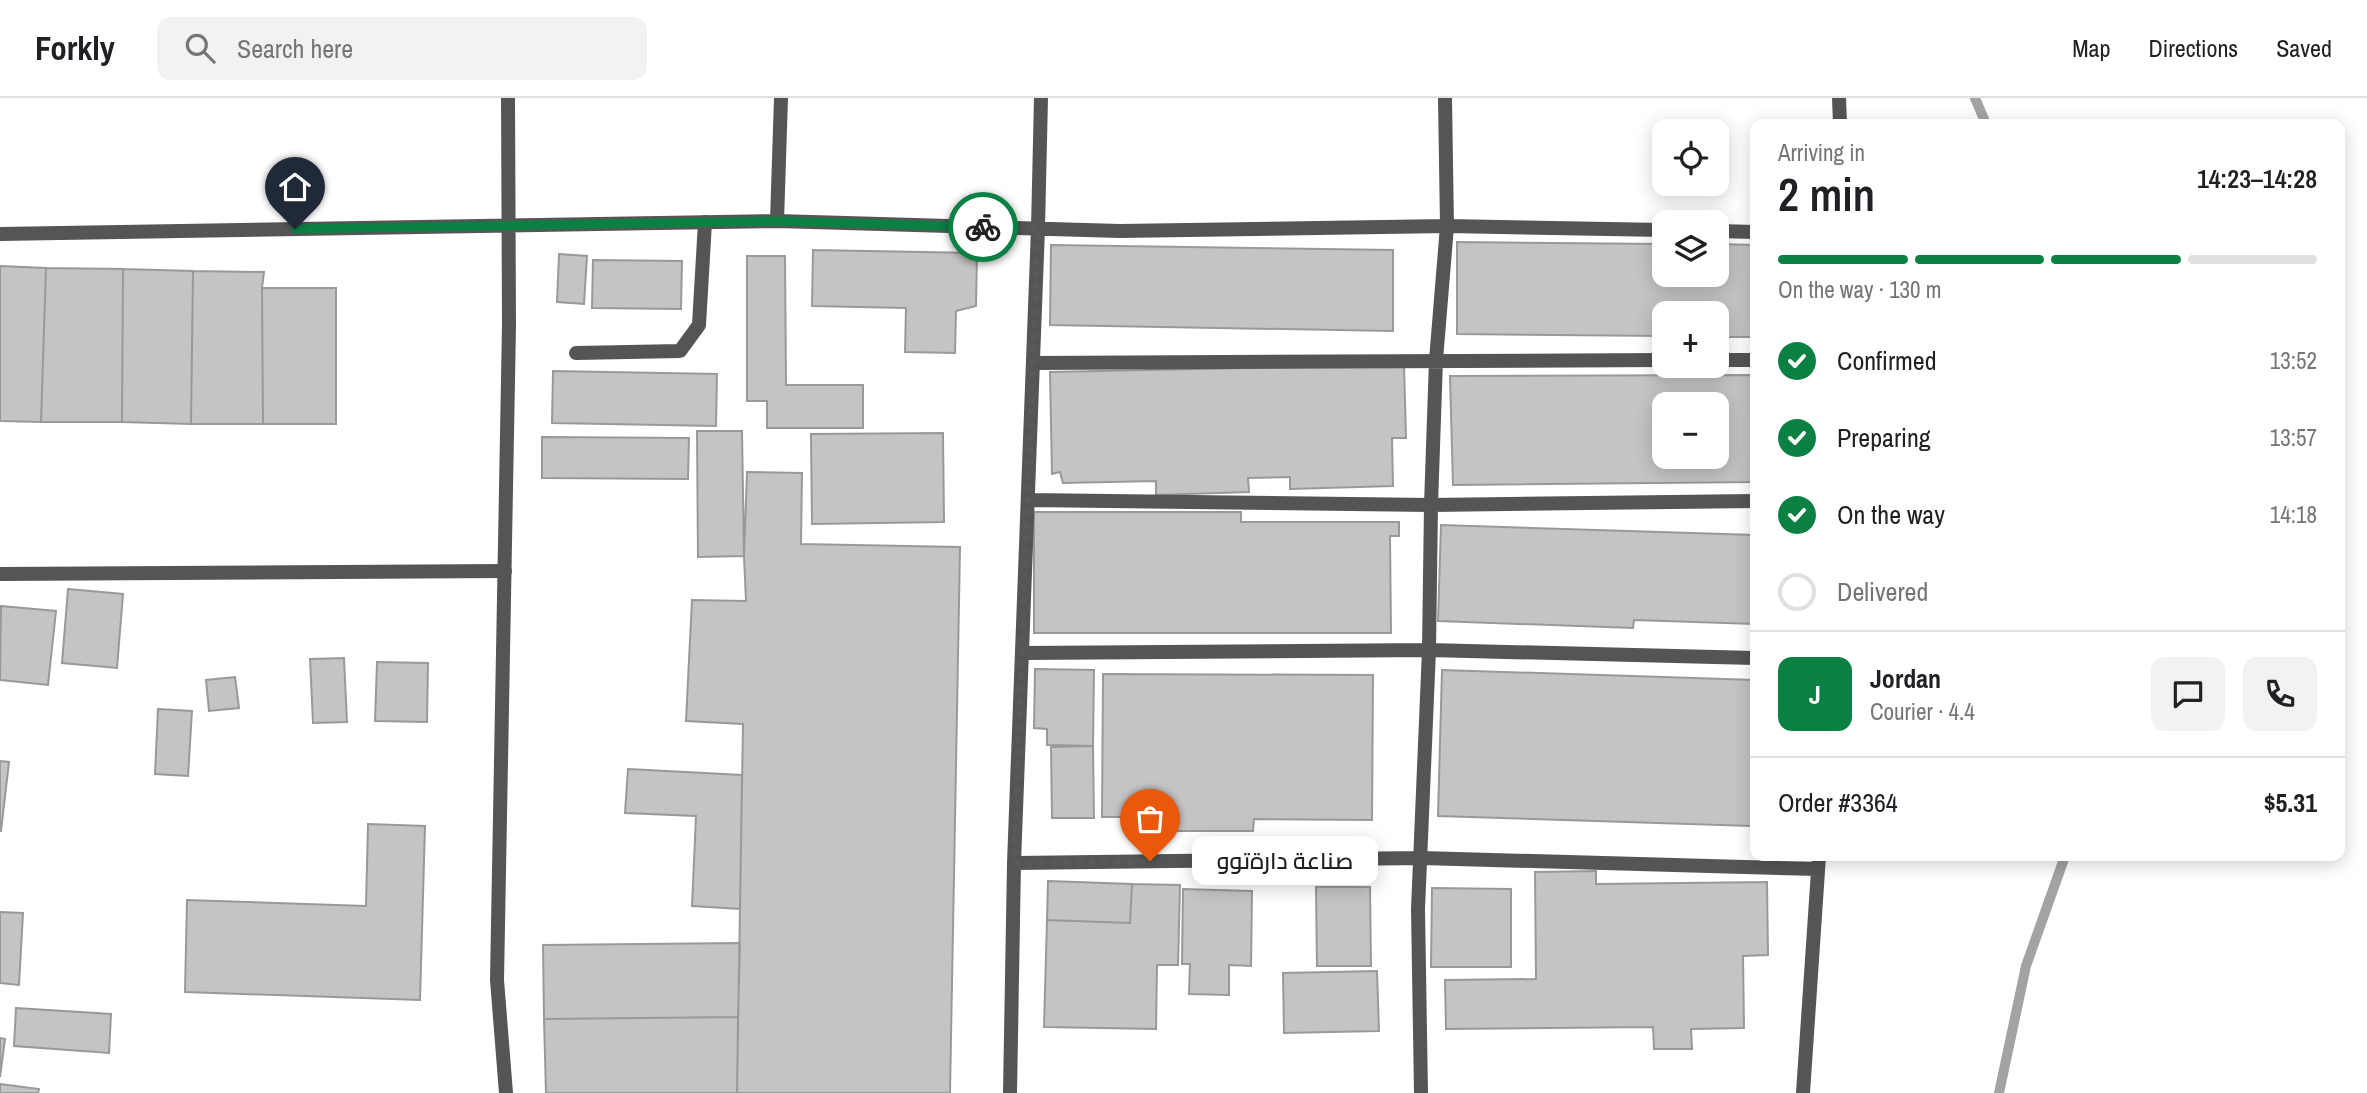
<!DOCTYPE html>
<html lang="en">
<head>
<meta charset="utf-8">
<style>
  :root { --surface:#fff; --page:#f2f2f2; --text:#202124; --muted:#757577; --line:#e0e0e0; --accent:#0b8043 }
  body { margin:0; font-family:"Archivo Narrow",Cairo,sans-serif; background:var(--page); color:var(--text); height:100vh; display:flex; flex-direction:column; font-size:26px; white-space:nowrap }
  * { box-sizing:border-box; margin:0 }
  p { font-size:23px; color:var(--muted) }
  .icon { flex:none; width:38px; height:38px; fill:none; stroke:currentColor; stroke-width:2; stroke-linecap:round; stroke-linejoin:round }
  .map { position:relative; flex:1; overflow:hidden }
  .details { position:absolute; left:1750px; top:21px; width:595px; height:742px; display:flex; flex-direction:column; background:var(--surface); border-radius:14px; box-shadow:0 4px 18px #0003 }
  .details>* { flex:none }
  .controls { position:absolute; left:1652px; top:21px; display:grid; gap:14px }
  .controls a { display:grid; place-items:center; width:77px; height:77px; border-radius:14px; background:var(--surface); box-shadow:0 4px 18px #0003; font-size:35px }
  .pin { position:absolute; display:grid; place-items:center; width:60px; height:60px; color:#fff; margin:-72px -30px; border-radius:50% 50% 50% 0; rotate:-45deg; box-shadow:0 0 7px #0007 }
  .pin .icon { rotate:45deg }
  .courier { position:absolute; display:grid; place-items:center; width:70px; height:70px; margin:-35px; border:5px solid #0b8043; border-radius:50%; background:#fff; color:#222; box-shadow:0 2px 9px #0007 }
  .bubble { position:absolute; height:49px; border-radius:14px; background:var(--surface); box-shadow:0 4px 18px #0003; font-size:23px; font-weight:600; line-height:49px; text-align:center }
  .summary em { font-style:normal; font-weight:600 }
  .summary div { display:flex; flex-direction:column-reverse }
  .summary { display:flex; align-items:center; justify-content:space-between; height:119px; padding:0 28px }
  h1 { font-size:46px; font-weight:600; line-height:52px }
  .bar { display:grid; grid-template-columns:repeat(4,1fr); gap:10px 7px; align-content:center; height:84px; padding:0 28px }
  .bar i { height:9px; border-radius:5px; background:var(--line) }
  .bar .on { background:var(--accent) }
  .bar p { grid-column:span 4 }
  .line { display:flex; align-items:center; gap:18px; padding:0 28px; border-top:2px solid var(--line) }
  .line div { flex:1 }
  .round { display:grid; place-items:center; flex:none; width:74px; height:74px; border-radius:14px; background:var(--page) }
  ol { padding:0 28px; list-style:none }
  li { display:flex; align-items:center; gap:21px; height:77px }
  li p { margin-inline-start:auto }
  li .icon { padding:7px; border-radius:50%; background:var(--accent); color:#fff; stroke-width:4 }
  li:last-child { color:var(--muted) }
  li i { width:38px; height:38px; border:4px solid var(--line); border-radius:50% }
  header { display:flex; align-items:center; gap:42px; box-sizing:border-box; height:98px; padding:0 35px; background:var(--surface); border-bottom:2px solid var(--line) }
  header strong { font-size:33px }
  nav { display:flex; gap:38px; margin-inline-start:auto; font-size:24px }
  .search { width:490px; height:63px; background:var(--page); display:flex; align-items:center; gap:18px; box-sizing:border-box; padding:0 24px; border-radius:14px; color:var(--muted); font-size:26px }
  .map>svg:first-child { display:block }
</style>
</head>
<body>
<header>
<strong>Forkly</strong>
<div class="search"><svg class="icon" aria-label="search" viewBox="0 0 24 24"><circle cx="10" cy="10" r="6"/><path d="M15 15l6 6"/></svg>Search here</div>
<nav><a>Map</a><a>Directions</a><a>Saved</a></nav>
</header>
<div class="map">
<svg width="2367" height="995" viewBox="0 0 2367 995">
  <rect width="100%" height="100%" fill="#fff"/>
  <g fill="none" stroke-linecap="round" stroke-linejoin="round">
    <!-- stream -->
    <path stroke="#a3a3a3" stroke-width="10" d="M1975,0L1986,26
      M1999,995L2026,868L2065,758"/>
  </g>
  <!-- building -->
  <path fill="#c4c4c4" stroke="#999" stroke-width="2" fill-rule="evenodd" d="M1457,144L1664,146V177H1717V146L1755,147V239H1717V215H1664V238L1457,236Z
    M1051,147L1393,152V233L1050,227Z
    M813,152L977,155L976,208L956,213L955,255L905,254L906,210L812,208Z
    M559,156L587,158L584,206L557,204Z
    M747,158H785L786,287H863V330H767V303H747Z
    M593,162L682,163L681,211L592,210Z
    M0,168L46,170L41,324L0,323Z
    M46,170L123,171L122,324H41Z
    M123,171L193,173L191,326L122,324Z
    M193,173L264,174L262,190L263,326H191Z
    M262,190H336V326H263Z
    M1404,267L1406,340H1392L1393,388L1290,391V379L1248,380L1249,394L1156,397V383L1063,385L1060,374L1052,376L1050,274Z
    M553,273L717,276L716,328L552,325Z
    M1755,277V384L1453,387L1450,278ZM1664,306H1717V359H1664Z
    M697,333H742L744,458L698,459Z
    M943,335L944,424L812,426L811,336Z
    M542,339L689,340L688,381L542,380Z
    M747,374L802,375L801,446L960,449L950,995H737L743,626L686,623L692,502L746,503L744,458Z
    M1034,414H1241V424H1399V438H1390L1391,535H1034Z
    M1441,427L1755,437V526L1634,522L1633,530L1438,523Z
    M68,491L123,496L117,570L62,565Z
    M1,508L56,513L48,587L0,582Z
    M344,560L347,624L313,625L310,561Z
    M377,564L428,565L427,624L375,623Z
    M1035,571L1094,572L1093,648L1047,647V631L1034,630Z
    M1442,572L1755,582V685L1752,684L1751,728L1438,718Z
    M1103,576L1373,577L1372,722L1254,721L1253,733H1173V719H1102Z
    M235,579L239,610L209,613L206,582Z
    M158,611L192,613L188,678L155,676Z
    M1093,648L1094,720H1052L1051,649Z
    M0,663L9,664L1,733H0Z
    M628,671L742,677L740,811L692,808L696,718L625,715Z
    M368,726L425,728L420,902L185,894L187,802L366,808Z
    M1596,773V786L1767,784L1768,857L1743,858L1744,930L1691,931L1692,951H1654L1653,929L1446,931L1445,882L1536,881L1535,774Z
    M1048,783L1132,786L1130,825L1047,822Z
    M1132,786L1180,787L1178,867H1157L1156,931L1044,929L1047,822L1130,825Z
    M1316,789H1370L1371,868H1317Z
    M1432,790L1511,791V869H1431Z
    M1183,791L1252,793L1251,868L1229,867V897L1189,896L1190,866H1182Z
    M0,814L23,815L19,887L0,885Z
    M740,845L738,919L544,921L543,847Z
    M1377,873L1379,933L1284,935L1283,875Z
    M16,910L111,916L109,955L14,948Z
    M738,919L737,995H546L544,921Z
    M0,940L5,941L0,979Z
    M0,986L39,991L38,995H0Z"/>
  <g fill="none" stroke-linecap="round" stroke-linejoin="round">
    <!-- lane -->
    <path stroke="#555" stroke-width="14" d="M576,255L680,253L699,227L705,124
      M0,476L505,473"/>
    <!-- street -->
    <path stroke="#555" stroke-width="14" d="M1839,0L1840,26
      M777,123L781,0
      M1717,133L1755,134
      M0,136L777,123L1120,133L1447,128L1664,132
      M1717,262H1755
      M1033,265L1664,262
      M1028,402L1431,407L1755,403
      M1022,555L1429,552L1755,560
      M1014,765L1422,760L1818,771
      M506,995L497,882L509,227L508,0
      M1010,995L1014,765L1038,130L1041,0
      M1421,995L1418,811L1429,552L1431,407L1436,262L1447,128L1445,0
      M1803,995L1819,758"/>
  </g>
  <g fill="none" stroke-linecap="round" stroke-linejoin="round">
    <!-- done -->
    <path stroke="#595959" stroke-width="7" stroke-dasharray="0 12.6" d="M983,129L1038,130L1014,765L1150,763"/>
    <!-- route -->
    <path stroke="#0b8043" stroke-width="9" d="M295,131L777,123L983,129"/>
  </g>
</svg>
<div class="controls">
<a><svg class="icon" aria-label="locate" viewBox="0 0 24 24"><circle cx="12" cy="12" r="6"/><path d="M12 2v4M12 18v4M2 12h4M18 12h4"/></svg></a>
<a><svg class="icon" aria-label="layers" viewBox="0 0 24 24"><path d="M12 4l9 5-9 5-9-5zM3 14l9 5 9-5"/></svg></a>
<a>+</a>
<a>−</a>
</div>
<div class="pin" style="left:1150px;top:763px;background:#ea580c"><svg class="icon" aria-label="bag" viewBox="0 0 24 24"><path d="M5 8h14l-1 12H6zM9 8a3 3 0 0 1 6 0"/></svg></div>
<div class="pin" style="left:295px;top:131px;background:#1f2937"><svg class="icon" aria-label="home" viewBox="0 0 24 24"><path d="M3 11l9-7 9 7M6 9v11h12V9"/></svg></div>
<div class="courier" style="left:983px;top:129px"><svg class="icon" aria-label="bike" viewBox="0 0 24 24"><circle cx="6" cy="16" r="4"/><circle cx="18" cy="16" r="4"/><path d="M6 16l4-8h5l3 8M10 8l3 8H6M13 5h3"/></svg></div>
<div class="bubble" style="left:1192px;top:738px;width:186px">صناعة دارةتوو</div>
<section class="details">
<div class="summary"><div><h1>2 min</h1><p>Arriving in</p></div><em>14:23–14:28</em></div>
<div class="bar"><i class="on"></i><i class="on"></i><i class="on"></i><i></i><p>On the way · 130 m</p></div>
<ol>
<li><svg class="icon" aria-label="check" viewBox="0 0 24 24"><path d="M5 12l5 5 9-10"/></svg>Confirmed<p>13:52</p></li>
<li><svg class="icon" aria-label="check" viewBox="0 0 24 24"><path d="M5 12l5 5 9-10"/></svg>Preparing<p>13:57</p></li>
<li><svg class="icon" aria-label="check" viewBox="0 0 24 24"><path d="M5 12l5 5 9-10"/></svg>On the way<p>14:18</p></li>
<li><i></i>Delivered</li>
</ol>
<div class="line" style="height:126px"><b class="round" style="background:var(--accent);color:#fff">J</b><div><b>Jordan</b><p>Courier · 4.4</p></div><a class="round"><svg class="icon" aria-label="chat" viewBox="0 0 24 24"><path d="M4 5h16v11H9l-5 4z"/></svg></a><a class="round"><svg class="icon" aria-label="phone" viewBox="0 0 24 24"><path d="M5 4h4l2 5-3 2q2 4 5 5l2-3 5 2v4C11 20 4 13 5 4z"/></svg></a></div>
<div class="line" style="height:91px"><div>Order #3364</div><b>$5.31</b></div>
</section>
</div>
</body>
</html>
